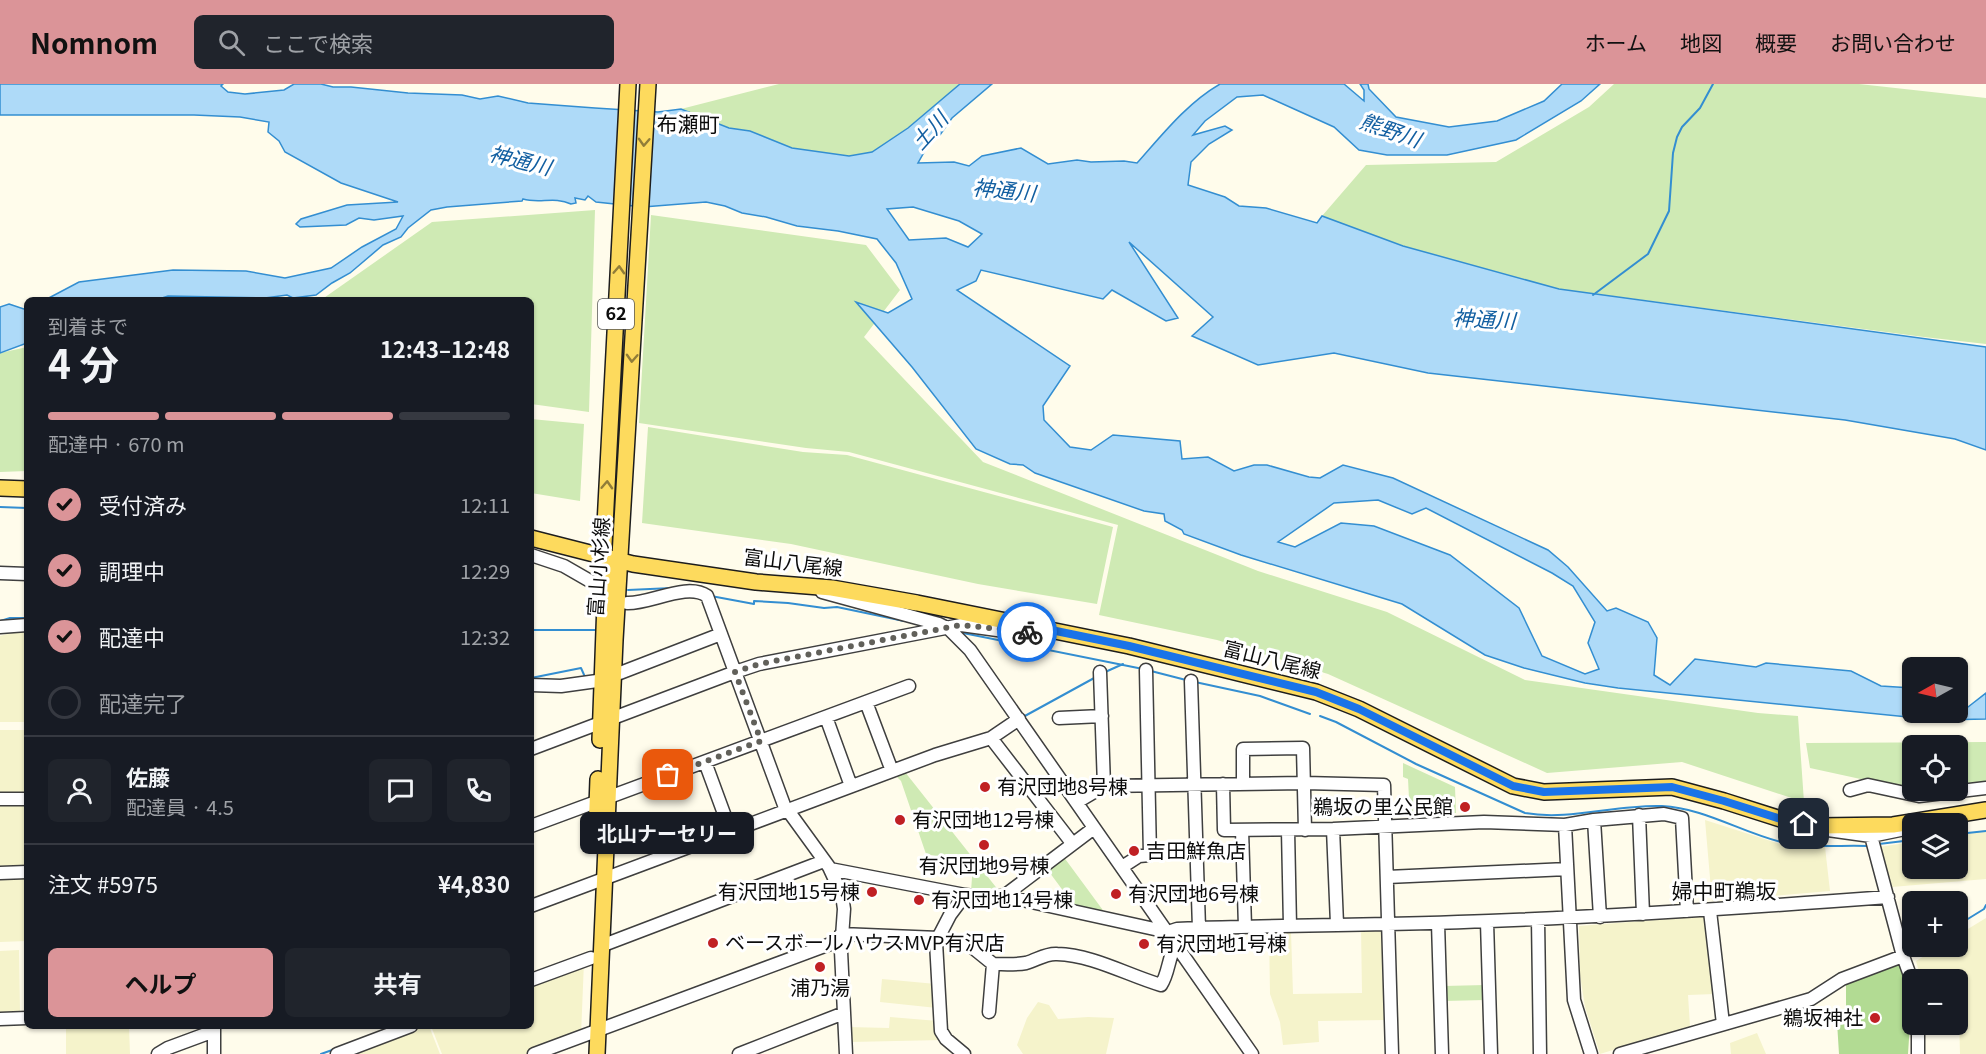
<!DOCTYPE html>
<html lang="ja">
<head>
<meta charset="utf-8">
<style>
  :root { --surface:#171b24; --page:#20242c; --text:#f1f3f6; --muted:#9ea1a6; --line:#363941; --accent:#db9498 }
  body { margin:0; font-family:Georgia,"Noto Sans JP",serif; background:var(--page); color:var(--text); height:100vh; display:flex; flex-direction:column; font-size:22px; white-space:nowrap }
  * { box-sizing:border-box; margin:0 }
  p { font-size:20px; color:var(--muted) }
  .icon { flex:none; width:33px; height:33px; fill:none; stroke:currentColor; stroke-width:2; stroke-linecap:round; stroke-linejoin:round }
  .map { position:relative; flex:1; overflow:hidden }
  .drawer { position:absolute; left:24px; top:213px; width:510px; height:732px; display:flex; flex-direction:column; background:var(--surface); border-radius:9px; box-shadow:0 2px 4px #0004 }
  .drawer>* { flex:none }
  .needle { width:39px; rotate:262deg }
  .buttons { position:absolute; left:1902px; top:573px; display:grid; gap:12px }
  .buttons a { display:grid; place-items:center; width:66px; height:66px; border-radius:9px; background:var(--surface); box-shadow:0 2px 4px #0004; font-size:30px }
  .pin { position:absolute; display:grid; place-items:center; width:51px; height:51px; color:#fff; margin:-26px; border-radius:12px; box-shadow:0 3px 9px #0006 }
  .courier { position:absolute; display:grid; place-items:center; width:60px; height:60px; margin:-30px; border:4px solid #1a73e8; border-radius:50%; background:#fff; color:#222; box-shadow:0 2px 8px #0007 }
  .bubble { position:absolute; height:42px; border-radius:9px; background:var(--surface); box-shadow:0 2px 4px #0004; font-size:20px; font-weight:700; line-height:42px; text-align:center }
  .head em { font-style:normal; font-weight:700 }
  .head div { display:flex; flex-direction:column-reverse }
  .head { display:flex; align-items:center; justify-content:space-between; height:102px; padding:0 24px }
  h1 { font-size:39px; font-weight:700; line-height:45px }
  .bar { display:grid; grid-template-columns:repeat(4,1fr); gap:9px 6px; align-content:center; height:72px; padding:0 24px }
  .bar i { height:8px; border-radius:4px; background:var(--line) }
  .bar .active { background:var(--accent) }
  .bar p { grid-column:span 4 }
  .line { display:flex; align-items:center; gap:15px; padding:0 24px; border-top:2px solid var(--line) }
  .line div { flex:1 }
  .round { display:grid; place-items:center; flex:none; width:63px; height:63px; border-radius:9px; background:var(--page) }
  ol { padding:0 24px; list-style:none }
  li { display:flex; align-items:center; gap:18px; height:66px }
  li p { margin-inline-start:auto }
  li .icon { padding:6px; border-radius:50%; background:var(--accent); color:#111; stroke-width:4 }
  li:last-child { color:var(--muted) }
  li i { width:33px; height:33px; border:3px solid var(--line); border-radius:50% }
  .cta { display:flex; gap:12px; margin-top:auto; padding:12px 24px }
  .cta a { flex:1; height:69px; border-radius:9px; background:var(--accent); color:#111; font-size:24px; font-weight:700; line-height:69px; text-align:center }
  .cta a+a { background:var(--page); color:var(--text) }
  header { display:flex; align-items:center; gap:36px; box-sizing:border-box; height:84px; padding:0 30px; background:var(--accent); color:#111 }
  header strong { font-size:28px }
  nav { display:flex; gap:33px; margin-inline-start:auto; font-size:21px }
  .search { width:420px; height:54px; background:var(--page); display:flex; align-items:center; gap:15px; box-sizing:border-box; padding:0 21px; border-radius:9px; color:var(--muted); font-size:22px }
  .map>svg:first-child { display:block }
</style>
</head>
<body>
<header>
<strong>Nomnom</strong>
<div class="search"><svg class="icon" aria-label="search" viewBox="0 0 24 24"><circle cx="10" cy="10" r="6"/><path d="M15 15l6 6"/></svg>ここで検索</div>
<nav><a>ホーム</a><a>地図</a><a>概要</a><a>お問い合わせ</a></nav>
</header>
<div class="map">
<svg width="1986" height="970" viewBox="0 0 1986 970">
  <rect width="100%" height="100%" fill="#fffceb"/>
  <!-- farmland -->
  <path fill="#f5f3cb" d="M15,548H27V638H0V552Z
    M0,646H27V711L0,712Z
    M0,719H27V784L0,785Z
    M1705,736L1789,763H1825L1830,807L1712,817Z
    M1986,746V795L1892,803L1879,763L1912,758V784H1958V751Z
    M0,793H27V857L0,858Z
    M1706,832L1715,910L1688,911L1690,942L1600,970L1585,923L1580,891L1579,842Z
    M1986,834V970H1960L1958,896L1921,895L1916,877L1939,863L1958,862V851Z
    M1382,843L1385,936L1318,937L1319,958L1283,961L1280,938L1270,910L1269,847L1291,848L1293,910L1362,909L1361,844Z
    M19,866L20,930H0V867Z
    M584,878L581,951L528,970H442L431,942H531V898Z
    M882,895L936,900L937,924L880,918Z
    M1038,918L1049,921L1058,935L1088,933L1114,934L1106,970H1023L1017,961L1027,934Z
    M890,933L938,937L943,956L850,958L848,943L889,944Z
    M66,942H129L130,970H66Z
    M418,942H429L440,970H343Z
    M1757,949L1766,970H1731L1730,959Z"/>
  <!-- green -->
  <path fill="#cfeab4" d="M779,0H960L908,44L872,68L849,72L792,64L750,47L729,44L681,25Z
    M1614,0H1859L1986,14V260L1924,253L1559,205L1403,162L1322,132L1366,81L1496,78L1589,23Z
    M595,126L589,328L531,320V216H321L432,138Z
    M651,131L866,161L900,206L864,253L983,378L1258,487L1387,528L1525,596L1758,629L1798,632L1804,718L1682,678L1547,689L1328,590L1217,556L1099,531L1118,441L849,368L806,364L639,339Z
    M27,263V387L0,388V269Z
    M531,335L584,340L580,417L531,409Z
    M648,343L803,368L847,371L1113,443L1097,520L978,500L791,460L642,439Z
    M1986,658V699L1958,703V662H1912V702L1888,701L1810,684L1806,659Z
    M1403,679L1455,703L1456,729H1450L1451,733L1410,734L1408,695L1403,693Z
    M905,688L999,807H971L973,780L926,770L901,697L897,693Z
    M1063,772L1105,829L1050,817L1064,808L1047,785Z
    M1485,901V916L1444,917V902Z"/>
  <!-- forest -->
  <path fill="#b2db93" d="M1901,875L1912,909L1908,970H1839L1837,938L1846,935V899Z"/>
  <!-- water -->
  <path fill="#aedaf8" stroke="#338ed1" stroke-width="1.5" fill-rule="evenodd" d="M0,0H223L221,2L228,8L245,10L284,6L294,0H321L333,3H351L408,9L462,11L480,15L498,12L528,19L595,24L658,28L681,25L729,44L750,47L792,64L849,72L872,68L908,44L960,0H992L952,34L940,51L931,56L918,79L954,78L969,82L982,72L1021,64L1048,80L1077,76L1091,78L1124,77L1137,79C1162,51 1187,19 1220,0H1344L1364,17V6L1360,0H1368L1369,5L1396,33L1449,43L1497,37L1544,17L1562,0H1600L1581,17L1516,56L1447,71H1387L1359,66L1334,43L1263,11L1237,13L1205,37L1193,51L1225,42L1232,46L1209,60L1191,78L1188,101L1225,113L1239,122L1266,124L1317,139L1322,132L1403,162L1559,205L1986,263V366L1955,355L1845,336L1428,289L1334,269L1258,281L1192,252L1213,233L1129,158L1178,234L1166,237L1112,206L1103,215L981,186L976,197L957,206L1070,282L1043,322L1044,336L1070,363L1091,366L1113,351L1180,357L1182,375L1208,373L1234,387L1254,381H1267L1309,393L1320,394L1343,381L1393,394L1548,466L1568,483L1607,527L1616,524L1648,538L1657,554L1654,591L1670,601L1695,575L1756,583L1766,579L1851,587L1881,602L1912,604V628H1958V620L1968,623L1986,609V635L1938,636L1618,604L1585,599L1524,584L1485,571L1402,520L1241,471L1184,450L1182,446L1165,437L1164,430L1144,427L1035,389L1023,381L1010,380L976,365L912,283L856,218L888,229L912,215L896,179L877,155L838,147L797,142L766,133L742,129L725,122L706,118L643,123L596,118L588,112L585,116L575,114L576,119L571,120C554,112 540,120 523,115L522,117L447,123L431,126L408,144L401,153L383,161L350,189L332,199L316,211L293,214L287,211L265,214L168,212L156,216H45L79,198L173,186L246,187L285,194L331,184L362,163L396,145L403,132L374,136L359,134L346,141L300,143L296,140L301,135L347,121L398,118L341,99L285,68L279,57L268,48L269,38L240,33L194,31H0ZM913,123L959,137L982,150L968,163L946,154L909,156L887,125ZM1378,416L1412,430L1426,424L1552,489L1573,502L1595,538L1588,559L1599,585L1585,590L1542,572L1519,524L1450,471L1374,442L1341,439L1295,463L1278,458L1334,419Z
    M9,220L27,226V259L0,269V223Z"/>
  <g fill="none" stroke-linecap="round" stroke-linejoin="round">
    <!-- stream -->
    <path stroke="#338ed1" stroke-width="2" d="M1593,211L1648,170L1669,127L1673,69L1677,53L1682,43L1700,24L1713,0
      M0,423L27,424
      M628,506L672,504
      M711,512L754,520V517L788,519L824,524L837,523L904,537
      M0,537L10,534H27
      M531,546H595
      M963,549L1143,585
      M1151,587L1186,596
      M1103,589L1123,580
      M531,594L581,584L585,593
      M1195,598L1260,612L1310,630
      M1320,632L1336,638L1416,680L1525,729C1570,737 1617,720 1662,722C1705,724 1744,750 1785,759C1807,764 1844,761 1867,762
      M1023,633L1096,593
      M1958,750L1986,747
      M1879,760L1912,756
      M1958,841L1984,825L1986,821
      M1907,872L1923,862
      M321,970L335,965"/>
    <defs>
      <path id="minor" d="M531,471L564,482L597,501
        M0,489L27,490
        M822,508L939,540L949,545L970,566L1252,970
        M0,543L27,541
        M1100,588L1104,702
        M620,589L721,550
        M1191,597L1199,844
        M531,601L561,602L597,597
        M866,618L892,687
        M826,633L851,702
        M1059,634L1102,632
        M991,654L1072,759
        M531,665L735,588L707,512C687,498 650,520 627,519
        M705,678L730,746
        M1223,700L1224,746L1333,745L1484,738L1565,741L1594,736L1664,730L1682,734L1687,827
        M1243,700V665L1303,664L1305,746
        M1850,706L1868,701L1919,712L1986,704
        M0,715H27
        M1077,718L1104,702L1305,699L1384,701L1392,970
        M1639,731L1643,830
        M1594,736L1600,833
        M1565,741L1574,916L1591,970
        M531,742L909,602
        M1333,745L1337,840
        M1242,746L1245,843
        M1288,746L1290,842
        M1828,746L1871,752L1905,745
        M1871,752L1903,872L1912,897
        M1122,783L1139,772L1150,771L1146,586
        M830,785L965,811L985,813L1004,812L1168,848L1177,845L1199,844C1296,841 1393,841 1489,837C1622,832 1755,823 1888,813
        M0,789L27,788
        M1387,793L1567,785
        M1004,812L1094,744
        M531,822L935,671L991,654L1019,635
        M1710,827L1723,940
        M1538,835L1540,970
        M1487,838L1491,970
        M1438,839L1442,970
        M841,850L939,854L967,859L993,880C1004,880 1015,881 1026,879C1037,876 1046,869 1057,870C1093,871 1127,891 1161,901C1169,889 1168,873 1176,861
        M601,862L824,777
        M531,896L591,874
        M989,928L993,880
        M0,935L27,934
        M214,942V970
        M158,970L168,964L214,947
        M337,970L411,942
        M534,970L841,856
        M739,970L844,929
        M846,970L841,867L844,825L842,811L829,783L784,721L735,588L759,580L961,541L1019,549L1039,548
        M964,970L946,955L941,947L936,858L950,831L965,811
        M1620,970L1811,915L1842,895L1903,872
        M1918,970V940"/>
      <path id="major" d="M0,404L27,405
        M531,454L633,480L756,498L832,504L917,519L1129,562L1316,608L1359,625L1513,702L1544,708L1672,703L1724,717L1790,738L1819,742L1893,741L1986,726
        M600,656L606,491L604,460L628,0
        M596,749L598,695
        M597,970L615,556L648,0"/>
    </defs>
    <!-- minor casing -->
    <use href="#minor" stroke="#3f3f3f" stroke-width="15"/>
    <!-- major casing -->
    <use href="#major" stroke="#1d1d1d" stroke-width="18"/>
    <!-- minor -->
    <use href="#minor" stroke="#fff" stroke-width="12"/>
    <!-- major -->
    <use href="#major" stroke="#fdda5d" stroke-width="15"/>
  </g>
  <!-- one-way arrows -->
  <defs><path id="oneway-chevron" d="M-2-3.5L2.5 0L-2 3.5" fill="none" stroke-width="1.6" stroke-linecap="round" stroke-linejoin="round" transform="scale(1.5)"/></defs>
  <g stroke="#917d39">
    <use href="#oneway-chevron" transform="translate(644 58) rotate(93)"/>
    <use href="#oneway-chevron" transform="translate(619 186) rotate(-87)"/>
    <use href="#oneway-chevron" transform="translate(632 274) rotate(93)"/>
    <use href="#oneway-chevron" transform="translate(607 401) rotate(-87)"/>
  </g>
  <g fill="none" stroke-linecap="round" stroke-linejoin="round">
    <!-- done -->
    <path stroke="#61605a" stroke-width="6" stroke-dasharray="0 10.8" d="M668,691L761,657L735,588L759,580L961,541L1027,548"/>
    <!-- route -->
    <path stroke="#1a73e8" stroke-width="8" d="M1027,548L1056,547L1129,562L1316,608L1359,625L1513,702L1544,708L1672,703L1724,717L1790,738L1804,740"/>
  </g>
  <!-- markers -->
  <g fill="#c02024" stroke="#fff" stroke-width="2">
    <circle cx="985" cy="703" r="6"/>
    <circle cx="1465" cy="723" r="6"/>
    <circle cx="900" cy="736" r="6"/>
    <circle cx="984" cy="761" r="6"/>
    <circle cx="1134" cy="767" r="6"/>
    <circle cx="872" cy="808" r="6"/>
    <circle cx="1116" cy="810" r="6"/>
    <circle cx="919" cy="816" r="6"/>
    <circle cx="713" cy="859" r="6"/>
    <circle cx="1144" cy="860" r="6"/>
    <circle cx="820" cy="883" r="6"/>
    <circle cx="1875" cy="934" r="6"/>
  </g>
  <g text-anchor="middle" stroke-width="6" stroke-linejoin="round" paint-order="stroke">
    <!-- shield labels -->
    <rect fill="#fff" stroke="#555" stroke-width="1.5" x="598" y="215" width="36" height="30" rx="4.5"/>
    <g font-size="18" font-weight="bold" fill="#0c0c0c">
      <text x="616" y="236">62</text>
    </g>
    <!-- street labels -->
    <g font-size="20" fill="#0c0c0c" stroke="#fff">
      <text transform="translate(793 479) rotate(7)" y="7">富山八尾線</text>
      <text transform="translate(599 483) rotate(-86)" y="7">富山小杉線</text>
      <text transform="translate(1272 576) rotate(14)" y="7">富山八尾線</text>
    </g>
    <!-- poi labels -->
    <g font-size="20" fill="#0c0c0c" stroke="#fff" text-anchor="start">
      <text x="997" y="710">有沢団地8号棟</text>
      <text x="1453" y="730" text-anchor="end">鵜坂の里公民館</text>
      <text x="912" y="743">有沢団地12号棟</text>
      <text x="1146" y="774">吉田鮮魚店</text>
      <text x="984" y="789" text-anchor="middle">有沢団地9号棟</text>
      <text x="860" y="815" text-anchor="end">有沢団地15号棟</text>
      <text x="1128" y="817">有沢団地6号棟</text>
      <text x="931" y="823">有沢団地14号棟</text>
      <text x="725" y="866">ベースボールハウスMVP有沢店</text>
      <text x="1156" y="867">有沢団地1号棟</text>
      <text x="820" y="911" text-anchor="middle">浦乃湯</text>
      <text x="1863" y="941" text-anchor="end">鵜坂神社</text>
    </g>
    <!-- neighbourhood labels -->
    <g font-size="21" fill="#0c0c0c" stroke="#fff">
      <text x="688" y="48">布瀬町</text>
      <text x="1724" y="815">婦中町鵜坂</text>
    </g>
    <!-- water labels -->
    <g font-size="21" font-style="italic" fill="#125fa1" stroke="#fff">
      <text transform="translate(930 47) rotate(-48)" y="7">土川</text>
      <text transform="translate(1390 47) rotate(19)" y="7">熊野川</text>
      <text transform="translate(520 77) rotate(14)" y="7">神通川</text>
      <text transform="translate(1004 107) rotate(6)" y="7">神通川</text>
      <text transform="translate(1484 236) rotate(3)" y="7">神通川</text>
    </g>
  </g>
</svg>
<div class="buttons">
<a><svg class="needle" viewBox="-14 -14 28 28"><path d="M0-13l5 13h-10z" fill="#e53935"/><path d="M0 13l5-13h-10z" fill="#9ea1a6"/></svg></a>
<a><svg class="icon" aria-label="locate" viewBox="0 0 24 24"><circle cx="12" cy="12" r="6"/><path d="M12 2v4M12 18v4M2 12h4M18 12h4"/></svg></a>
<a><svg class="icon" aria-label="layers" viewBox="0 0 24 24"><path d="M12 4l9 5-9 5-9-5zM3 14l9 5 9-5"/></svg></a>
<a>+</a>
<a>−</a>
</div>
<div class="pin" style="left:668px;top:691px;background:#ea580c"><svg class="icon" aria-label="bag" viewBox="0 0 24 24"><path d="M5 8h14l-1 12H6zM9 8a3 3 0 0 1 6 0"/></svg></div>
<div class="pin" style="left:1804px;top:740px;background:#1f2937"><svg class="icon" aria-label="home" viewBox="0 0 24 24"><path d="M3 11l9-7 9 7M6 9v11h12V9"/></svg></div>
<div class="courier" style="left:1027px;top:548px"><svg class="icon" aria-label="bike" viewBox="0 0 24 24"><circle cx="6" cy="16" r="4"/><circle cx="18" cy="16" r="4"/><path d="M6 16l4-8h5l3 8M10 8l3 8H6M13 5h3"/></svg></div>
<div class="bubble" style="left:580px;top:728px;width:174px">北山ナーセリー</div>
<section class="drawer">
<div class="head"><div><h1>4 分</h1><p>到着まで</p></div><em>12:43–12:48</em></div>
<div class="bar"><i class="active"></i><i class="active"></i><i class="active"></i><i></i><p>配達中 · 670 m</p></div>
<ol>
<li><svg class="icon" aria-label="check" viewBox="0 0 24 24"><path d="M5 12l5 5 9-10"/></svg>受付済み<p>12:11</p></li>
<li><svg class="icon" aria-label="check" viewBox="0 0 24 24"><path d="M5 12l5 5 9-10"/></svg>調理中<p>12:29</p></li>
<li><svg class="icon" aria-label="check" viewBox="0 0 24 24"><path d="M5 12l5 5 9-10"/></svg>配達中<p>12:32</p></li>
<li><i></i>配達完了</li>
</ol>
<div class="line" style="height:108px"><a class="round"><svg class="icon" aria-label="person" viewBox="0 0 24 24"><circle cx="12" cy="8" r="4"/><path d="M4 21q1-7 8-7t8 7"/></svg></a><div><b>佐藤</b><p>配達員 · 4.5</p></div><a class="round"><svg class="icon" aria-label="chat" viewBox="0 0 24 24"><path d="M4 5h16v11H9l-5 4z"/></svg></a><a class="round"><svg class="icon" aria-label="phone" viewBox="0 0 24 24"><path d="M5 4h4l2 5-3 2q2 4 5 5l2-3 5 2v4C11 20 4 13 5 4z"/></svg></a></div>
<div class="line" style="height:78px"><div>注文 #5975</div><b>¥4,830</b></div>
<div class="cta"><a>ヘルプ</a><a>共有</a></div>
</section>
</div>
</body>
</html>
